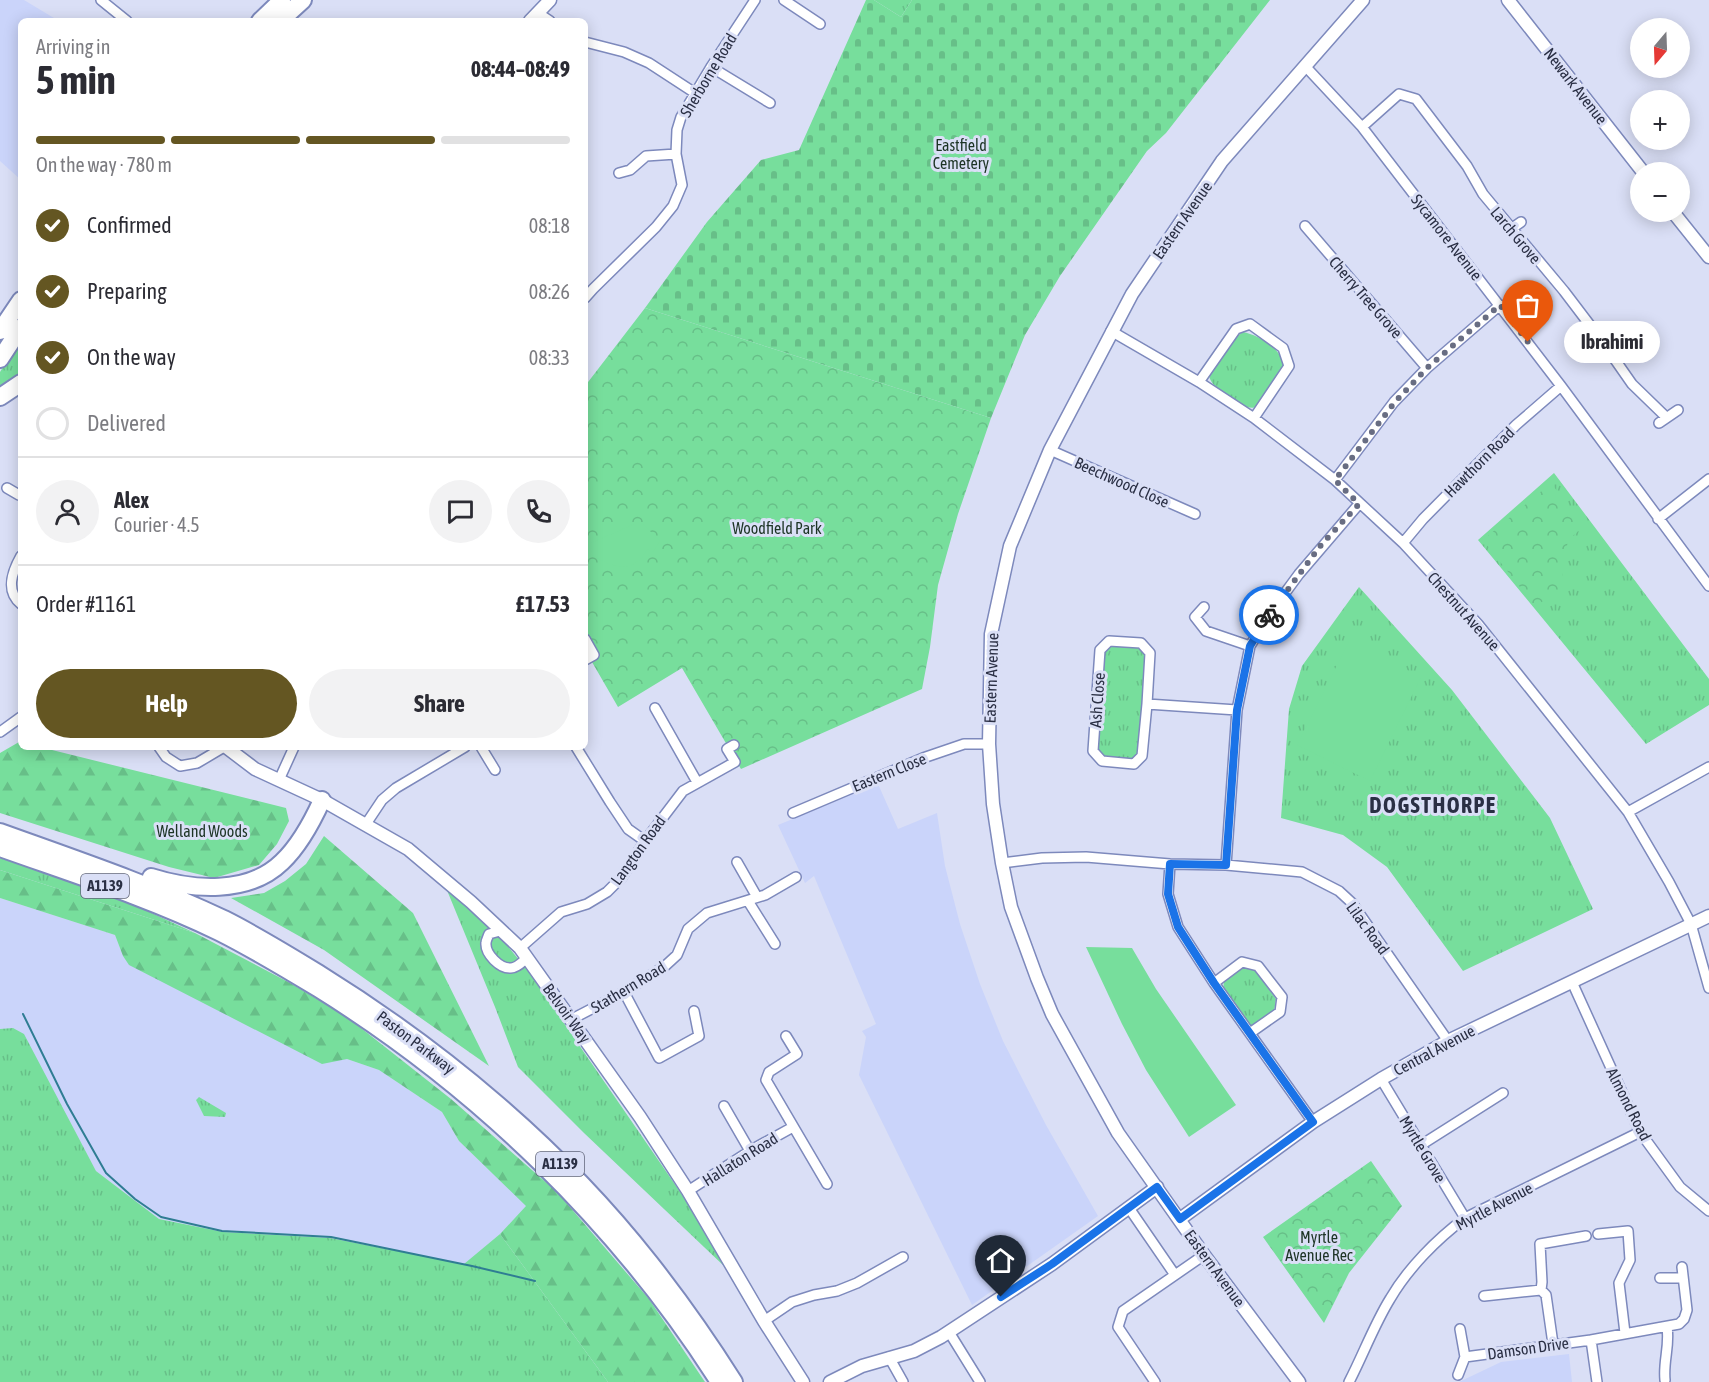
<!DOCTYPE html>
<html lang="en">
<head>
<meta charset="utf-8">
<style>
  :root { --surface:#fff; --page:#f2f2f3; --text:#2b2b33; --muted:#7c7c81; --line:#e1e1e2; --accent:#645622 }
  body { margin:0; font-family:"Asap Condensed",sans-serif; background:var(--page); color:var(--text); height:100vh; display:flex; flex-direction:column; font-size:22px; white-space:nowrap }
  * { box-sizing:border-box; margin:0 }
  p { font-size:20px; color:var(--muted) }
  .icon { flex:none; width:33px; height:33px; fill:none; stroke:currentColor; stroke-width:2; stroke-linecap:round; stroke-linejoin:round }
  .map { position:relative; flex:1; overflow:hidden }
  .details { position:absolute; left:18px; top:18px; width:570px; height:732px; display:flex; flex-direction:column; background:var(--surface); border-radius:9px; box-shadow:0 3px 15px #0003 }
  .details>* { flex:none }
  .needle { width:39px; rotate:199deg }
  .buttons { position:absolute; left:1630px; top:18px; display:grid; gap:12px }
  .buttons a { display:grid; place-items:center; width:60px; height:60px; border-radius:50%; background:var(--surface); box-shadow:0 3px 15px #0003; font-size:30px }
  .pin { position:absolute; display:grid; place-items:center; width:51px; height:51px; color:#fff; margin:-62px -26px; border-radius:50% 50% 50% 0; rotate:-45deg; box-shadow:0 0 6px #0007 }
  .pin .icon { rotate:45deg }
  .courier { position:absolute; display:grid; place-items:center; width:60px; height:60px; margin:-30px; border:4px solid #1a73e8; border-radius:50%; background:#fff; color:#222; box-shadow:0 2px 8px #0007 }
  .bubble { position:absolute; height:42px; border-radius:21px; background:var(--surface); box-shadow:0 3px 15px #0003; font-size:20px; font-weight:700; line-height:42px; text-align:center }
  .head em { font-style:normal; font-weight:700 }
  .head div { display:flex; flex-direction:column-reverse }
  .head { display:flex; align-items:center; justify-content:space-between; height:102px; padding:0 18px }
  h1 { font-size:39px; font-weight:700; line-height:45px }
  .bar { display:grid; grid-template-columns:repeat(4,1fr); gap:9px 6px; align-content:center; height:72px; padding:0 18px }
  .bar i { height:8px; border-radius:4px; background:var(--line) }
  .bar .selected { background:var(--accent) }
  .bar p { grid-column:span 4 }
  .line { display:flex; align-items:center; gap:15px; padding:0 18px; border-top:2px solid var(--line) }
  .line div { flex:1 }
  .round { display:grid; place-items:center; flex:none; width:63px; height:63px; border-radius:32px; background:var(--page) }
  ol { padding:0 18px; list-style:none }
  li { display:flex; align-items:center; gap:18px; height:66px }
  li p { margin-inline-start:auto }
  li .icon { padding:6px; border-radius:50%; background:var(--accent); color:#fff; stroke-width:4 }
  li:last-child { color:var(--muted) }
  li i { width:33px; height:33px; border:3px solid var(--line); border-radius:50% }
  .cta { display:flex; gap:12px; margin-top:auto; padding:12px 18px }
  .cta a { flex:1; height:69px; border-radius:36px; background:var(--accent); color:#fff; font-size:24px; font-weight:700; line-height:69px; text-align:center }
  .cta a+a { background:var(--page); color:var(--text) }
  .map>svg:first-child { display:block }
</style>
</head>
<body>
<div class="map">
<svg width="1709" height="1382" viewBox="0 0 1709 1382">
  <defs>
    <pattern id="grass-tufts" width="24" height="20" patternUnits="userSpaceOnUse" patternTransform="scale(1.5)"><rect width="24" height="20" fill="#77de9c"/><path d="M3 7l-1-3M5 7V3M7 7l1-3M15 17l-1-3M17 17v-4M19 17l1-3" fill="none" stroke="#67bf88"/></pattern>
    <pattern id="forest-firs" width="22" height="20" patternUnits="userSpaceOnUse" patternTransform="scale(1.5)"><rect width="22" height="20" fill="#77de9c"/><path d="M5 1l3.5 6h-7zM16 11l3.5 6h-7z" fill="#67bf88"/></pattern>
    <pattern id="cemetery-stones" width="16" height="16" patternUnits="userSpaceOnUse" patternTransform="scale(1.5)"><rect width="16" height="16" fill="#77de9c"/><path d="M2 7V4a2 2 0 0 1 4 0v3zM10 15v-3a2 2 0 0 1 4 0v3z" fill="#67bf88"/></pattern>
    <pattern id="park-crowns" width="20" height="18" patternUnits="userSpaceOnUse" patternTransform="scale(1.5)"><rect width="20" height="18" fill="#77de9c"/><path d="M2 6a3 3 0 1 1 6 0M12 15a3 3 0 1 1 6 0" fill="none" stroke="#67bf88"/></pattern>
  </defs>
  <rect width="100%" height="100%" fill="#dadff6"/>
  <!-- built -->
  <path fill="#cad4fa" d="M0,0H24L59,21H21V180L0,161Z
    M878,784L898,829L937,813L945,866L960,924L980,984L1003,1041L1046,1125L1098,1216L972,1305L859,1075L866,1037L862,1031L876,1024L814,876L805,883L778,825Z
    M0,898L115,935L123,956L347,1059L379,1070L442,1112L459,1141L527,1206L500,1234L465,1264L330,1238L223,1232L159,1219L96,1171L65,1114L0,1102Z
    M1569,1354L1572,1382H1459L1501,1362Z"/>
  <!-- grass -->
  <path fill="url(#grass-tufts)" d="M874,0H912L901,17Z
    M1243,332C1259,335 1286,351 1283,369L1257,407C1244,412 1212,390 1209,376L1237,336Z
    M18,343C18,356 21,366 21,379L0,392V372Z
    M1554,473L1709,679V705L1646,744L1478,540Z
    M1359,587L1452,690L1550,818L1593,909L1463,971L1387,867L1343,835L1281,818L1289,709L1302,666Z
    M1111,644L1140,646L1146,655L1139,755L1133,762L1103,758L1097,749L1104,652Z
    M0,858L117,897L195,933L0,870Z
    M444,883L492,927L528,971L683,1196L724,1266L584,1133L518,1067L495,1007Z
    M1244,966L1252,967L1256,971L1276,999L1274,1012L1255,1026L1248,1025L1223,992L1224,980Z
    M13,1028L24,1034L96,1171L159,1219L223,1232L330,1238L464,1264L500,1234L608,1382H0V1029Z
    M199,1097L226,1113L225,1117L204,1116L196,1100Z"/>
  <!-- forest -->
  <path fill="url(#forest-firs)" d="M19,742H21V747H40L286,808L289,821L277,844L259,865L214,878L169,867L0,813V753Z
    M324,836L413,913L489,1066L324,950L231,898L264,893L285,881L306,864Z
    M0,870L195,933L292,984L347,1017L451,1099L557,1192L649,1299L705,1382H608L500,1234L526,1206L459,1141L442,1112L379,1070L347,1059L322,1064L129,965L123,956L115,935L0,898Z"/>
  <!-- cemetery -->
  <path fill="url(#cemetery-stones)" d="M866,0H874L901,17L912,0H1270L1166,133L1147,151L1060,276L1025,335L991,418L645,308L707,222L761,160L799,150Z"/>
  <!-- park -->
  <path fill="url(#park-crowns)" d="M645,308L991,418L958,514L938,585L930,647L922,689L741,769L682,668L618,707L592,662L600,656L585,629V386Z
    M1551,483L1584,526L1568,540L1559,595L1534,605L1483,540Z
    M1371,1161L1402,1206L1349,1273L1324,1323L1263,1237Z"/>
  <!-- garden -->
  <path fill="#77de9c" d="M634,524H643L660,541L653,552L647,549C645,553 642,559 638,561C625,573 604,563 592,555L591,543Z
    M1349,641L1421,677L1370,781L1297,745Z
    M1086,947L1132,948L1156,989L1236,1105L1189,1137L1146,1070L1122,1024Z"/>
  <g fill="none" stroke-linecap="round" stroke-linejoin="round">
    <!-- stream -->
    <path stroke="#2f7d93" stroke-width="2" d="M23,1014L67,1104L106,1173L135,1199L161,1217L222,1231L331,1237L472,1266L535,1281"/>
    <defs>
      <path id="minor" d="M101,0L127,21
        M784,0L820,24
        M538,13L550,21
        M585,42L624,52L649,63L695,93
        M711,67L770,103
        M1306,67L1362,127L1561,386L1709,586
        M1362,127L1399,94L1416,99L1467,166L1483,194L1564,291L1602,341L1632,384L1666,417
        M619,173L630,170L646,156L676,154
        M1305,226L1427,368
        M1511,229L1521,222
        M585,298L593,289L656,227L673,206L682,185L676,154L677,130L681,117L711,67L755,0
        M1111,331L1199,382L1254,418L1335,480L1403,543L1478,624L1628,812L1669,882L1691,924L1709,988
        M1199,382L1236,329L1250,324L1283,348L1289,366L1254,418
        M1659,423L1678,410
        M1050,450L1195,514
        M1335,480L1394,402L1427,368L1500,305
        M7,488L19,495
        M1658,519L1709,479
        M1403,543L1423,519L1516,425L1561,386
        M21,556C12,572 5,591 21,604
        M1204,607L1195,617L1206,631L1250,646
        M585,639L594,655L585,660
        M1147,704L1150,653L1141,643L1109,641L1100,650L1093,751L1102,761L1134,764L1142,756L1147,704L1237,710
        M655,708L697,782
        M0,732L21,717
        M159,747L166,757L180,766L197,763L224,747
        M481,747L495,770
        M576,747L610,802L628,829L645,841
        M279,780L294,747
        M1628,812L1709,767
        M793,813L923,758L964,744H989
        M366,824L382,800L396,788L465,747
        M737,862L757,897
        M1002,863L1042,858L1086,857L1170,864L1226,865L1302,872L1339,891L1352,903L1448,1041
        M1170,864L1168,894L1178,927L1214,983L1313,1122
        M1226,865L1237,710L1250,646L1271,612L1299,574L1359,504
        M748,901L775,944
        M500,931L489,934C488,937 486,940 486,943C485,954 500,969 511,968C517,968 522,962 527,958
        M520,948L561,912L587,904L607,892L622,877L645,841L683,791L735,762L727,749L734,745
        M1572,982L1640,1132L1680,1187L1709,1211
        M1214,983L1242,962L1258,966L1282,997L1280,1012L1250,1033
        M624,992L659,1058L699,1036L694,1011
        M572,1019L624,992L665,966L677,955L688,929L707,913L765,895L796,877
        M786,1036L797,1054L769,1072L766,1080L827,1184
        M1381,1079L1465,1218
        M724,1106L750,1151
        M1421,1145L1503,1093
        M688,1191L753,1149L793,1127
        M1129,1208L1175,1275
        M1598,1234L1628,1231L1630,1260L1619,1283L1625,1333
        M1660,1278H1682
        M1484,1296L1541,1290
        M764,1321L792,1302L814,1295L837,1291L857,1283L903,1257
        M949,1332L980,1382
        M1553,1344L1546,1295L1541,1290L1542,1282L1540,1244L1586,1236
        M889,1357L903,1382
        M1465,1357L1591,1340
        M1458,1375L1465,1357L1460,1329
        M1665,1380C1663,1361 1670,1346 1667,1327
        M1155,1382L1118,1327L1123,1311L1204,1255
        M1349,1382C1363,1355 1374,1325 1390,1299C1408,1268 1437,1239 1465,1218L1640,1132
        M1597,1382L1591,1340L1679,1324L1684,1319L1687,1310L1682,1267"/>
      <path id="tertiary" d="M1508,0L1643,172
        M530,21L550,0
        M1673,212L1709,257
        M226,747L255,769L322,800L408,849L471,902L520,948L640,1117L688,1191L764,1321L803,1382
        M1180,1219L1313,1122L1381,1079L1448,1041L1709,916
        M830,1382L862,1366L914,1351L941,1337L1052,1264L1157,1187
        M1299,1382L1204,1255L1118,1133L1052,1014L1037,978L1011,907L1002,863L993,804L989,744L991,634L1010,546L1050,450L1132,294L1222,161L1363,0"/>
      <path id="trunk" d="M260,21L282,0
        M280,21L303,0
        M0,331L21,300
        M0,359L21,327
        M0,397L21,383
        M0,832C75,859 152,885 224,919C256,935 287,954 318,973C442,1050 560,1148 650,1263C680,1301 708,1341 734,1382
        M0,848C73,874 149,898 219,932C253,949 286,969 319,989C478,1088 618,1223 719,1382
        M151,877C192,890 248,895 282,862C300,845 312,822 322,800"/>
    </defs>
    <!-- minor casing -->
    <use href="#minor" stroke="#7d89bc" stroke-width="12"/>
    <!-- tertiary casing -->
    <use href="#tertiary" stroke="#7d89bc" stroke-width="15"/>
    <!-- trunk casing -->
    <use href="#trunk" stroke="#7d89bc" stroke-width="20"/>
    <!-- minor -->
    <use href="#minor" stroke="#fff" stroke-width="9"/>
    <!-- tertiary -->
    <use href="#tertiary" stroke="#fff" stroke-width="12"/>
    <!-- trunk -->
    <use href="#trunk" stroke="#fff" stroke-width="16"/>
  </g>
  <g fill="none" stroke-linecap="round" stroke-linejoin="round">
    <!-- done -->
    <path stroke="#686d82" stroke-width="6" stroke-dasharray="0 10.8" d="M1269,615L1321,545L1359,504L1335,480L1395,402L1427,368L1500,305L1528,342"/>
    <!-- route -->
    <path stroke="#1a73e8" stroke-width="8" d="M1001,1297L1052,1264L1157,1187L1180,1219L1313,1122L1214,983L1178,927L1168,894L1170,864L1226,865L1237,710L1250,646L1269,615"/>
  </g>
  <g text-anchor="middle" stroke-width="6" stroke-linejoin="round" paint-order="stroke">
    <!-- shield labels -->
    <g fill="#dadff6" stroke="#5f6479" stroke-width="1.5">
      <rect x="81" y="874" width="48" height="24" rx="4.5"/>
      <rect x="536" y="1152" width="48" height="24" rx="4.5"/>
    </g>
    <g font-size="15" font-weight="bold" fill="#2a2f44">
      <text x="105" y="891">A1139</text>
      <text x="560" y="1169">A1139</text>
    </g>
    <!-- street labels -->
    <g font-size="16" fill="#2a2f44" stroke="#dadff6">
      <text transform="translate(708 75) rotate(-59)" y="6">Sherborne Road</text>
      <text transform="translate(1576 86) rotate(52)" y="6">Newark Avenue</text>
      <text transform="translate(1182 220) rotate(-55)" y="6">Eastern Avenue</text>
      <text transform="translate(1516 235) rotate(50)" y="6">Larch Grove</text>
      <text transform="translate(1447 237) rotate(52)" y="6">Sycamore Avenue</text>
      <text transform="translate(1366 297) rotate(49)" y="6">Cherry Tree Grove</text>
      <text transform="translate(1479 462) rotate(-45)" y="6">Hawthorn Road</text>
      <text transform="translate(1122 482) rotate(24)" y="6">Beechwood Close</text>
      <text transform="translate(1464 611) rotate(48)" y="6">Chestnut Avenue</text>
      <text transform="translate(991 678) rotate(-88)" y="6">Eastern Avenue</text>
      <text transform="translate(1097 700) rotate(-86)" y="6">Ash Close</text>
      <text transform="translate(889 772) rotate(-22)" y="6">Eastern Close</text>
      <text transform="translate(638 850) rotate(-54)" y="6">Langton Road</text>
      <text transform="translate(1368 928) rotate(54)" y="6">Lilac Road</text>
      <text transform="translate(628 987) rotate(-31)" y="6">Stathern Road</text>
      <text transform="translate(567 1013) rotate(54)" y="6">Belvoir Way</text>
      <text transform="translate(416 1042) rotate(37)" y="6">Paston Parkway</text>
      <text transform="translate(1434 1050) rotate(-28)" y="6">Central Avenue</text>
      <text transform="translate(1629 1104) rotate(63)" y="6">Almond Road</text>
      <text transform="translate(1423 1149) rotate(59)" y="6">Myrtle Grove</text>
      <text transform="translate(740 1159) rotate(-32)" y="6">Hallaton Road</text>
      <text transform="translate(1494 1206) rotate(-28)" y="6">Myrtle Avenue</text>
      <text transform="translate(1215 1268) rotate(54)" y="6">Eastern Avenue</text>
      <text transform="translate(1528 1348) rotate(-8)" y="6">Damson Drive</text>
    </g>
    <!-- park labels -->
    <g font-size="16" fill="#1d3425" stroke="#dadff6">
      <text x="961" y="151">Eastfield<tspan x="961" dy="18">Cemetery</tspan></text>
      <text x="777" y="534">Woodfield Park</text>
      <text x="202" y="837">Welland Woods</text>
      <text x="1319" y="1243">Myrtle<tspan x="1319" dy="18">Avenue Rec</tspan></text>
    </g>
    <!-- district labels -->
    <g font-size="22" font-weight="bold" letter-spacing="1.5" fill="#2a2f44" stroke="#dadff6">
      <text x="1433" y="813">DOGSTHORPE</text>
    </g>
  </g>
</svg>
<div class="buttons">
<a><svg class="needle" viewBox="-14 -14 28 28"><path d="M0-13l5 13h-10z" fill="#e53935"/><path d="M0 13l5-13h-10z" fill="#7c7c81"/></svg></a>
<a>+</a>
<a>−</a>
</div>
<div class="pin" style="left:1528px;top:342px;background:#ea580c"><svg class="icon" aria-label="bag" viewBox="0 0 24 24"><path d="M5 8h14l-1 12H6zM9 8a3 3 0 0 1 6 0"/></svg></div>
<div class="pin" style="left:1001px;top:1297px;background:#1f2937"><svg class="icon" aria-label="home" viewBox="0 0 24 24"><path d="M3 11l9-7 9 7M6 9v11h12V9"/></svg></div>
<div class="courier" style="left:1269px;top:615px"><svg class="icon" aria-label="bike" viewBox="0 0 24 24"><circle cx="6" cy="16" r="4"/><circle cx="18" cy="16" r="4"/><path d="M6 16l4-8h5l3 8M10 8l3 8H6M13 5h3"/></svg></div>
<div class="bubble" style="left:1564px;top:321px;width:96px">Ibrahimi</div>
<section class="details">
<div class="head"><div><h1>5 min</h1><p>Arriving in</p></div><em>08:44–08:49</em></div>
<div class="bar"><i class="selected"></i><i class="selected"></i><i class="selected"></i><i></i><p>On the way · 780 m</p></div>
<ol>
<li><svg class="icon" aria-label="check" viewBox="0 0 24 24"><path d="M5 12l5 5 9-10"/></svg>Confirmed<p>08:18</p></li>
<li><svg class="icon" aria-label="check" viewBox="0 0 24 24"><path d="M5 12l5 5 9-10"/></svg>Preparing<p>08:26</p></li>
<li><svg class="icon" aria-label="check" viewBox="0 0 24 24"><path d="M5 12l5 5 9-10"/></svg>On the way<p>08:33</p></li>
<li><i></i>Delivered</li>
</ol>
<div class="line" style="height:108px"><a class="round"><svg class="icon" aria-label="person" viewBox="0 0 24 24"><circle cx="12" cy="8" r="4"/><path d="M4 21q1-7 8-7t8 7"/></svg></a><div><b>Alex</b><p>Courier · 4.5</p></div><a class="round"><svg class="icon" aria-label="chat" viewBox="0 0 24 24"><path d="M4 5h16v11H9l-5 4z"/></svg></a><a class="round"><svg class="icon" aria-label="phone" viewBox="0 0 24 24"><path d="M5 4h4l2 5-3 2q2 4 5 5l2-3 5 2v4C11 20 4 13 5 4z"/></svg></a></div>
<div class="line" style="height:78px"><div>Order #1161</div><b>£17.53</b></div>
<div class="cta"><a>Help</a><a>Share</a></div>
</section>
</div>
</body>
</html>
